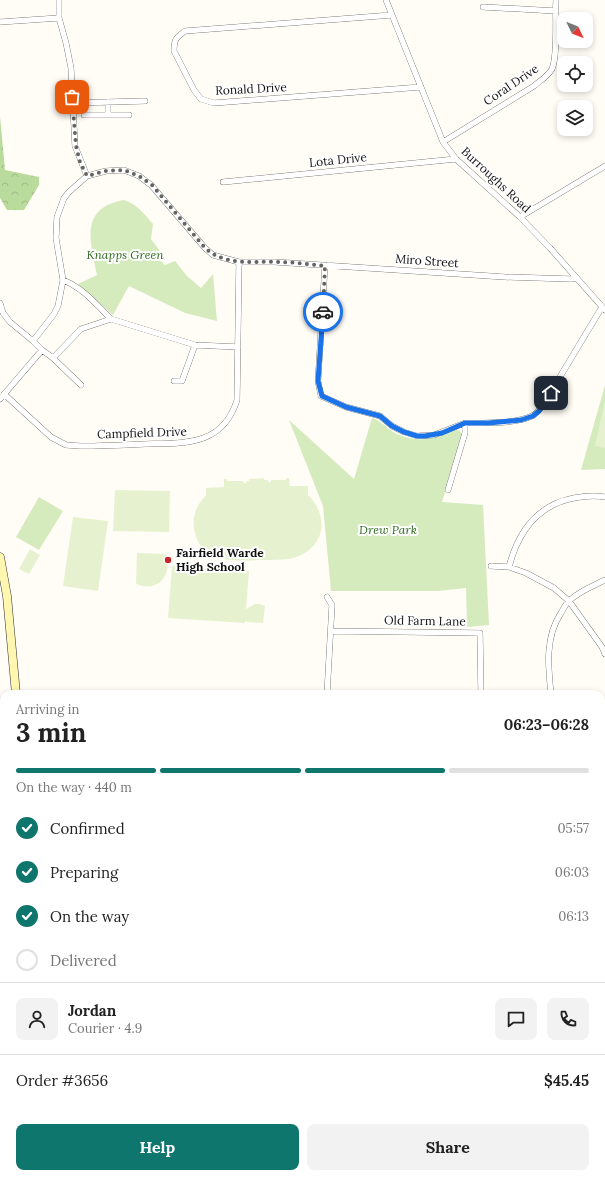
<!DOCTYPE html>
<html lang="en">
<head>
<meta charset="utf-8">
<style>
  :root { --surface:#fff; --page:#f2f2f2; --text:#222; --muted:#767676; --line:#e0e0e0; --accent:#0f766e }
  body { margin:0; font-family:Lora,serif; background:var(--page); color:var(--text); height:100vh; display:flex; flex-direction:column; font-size:15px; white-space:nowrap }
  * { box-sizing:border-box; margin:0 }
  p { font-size:13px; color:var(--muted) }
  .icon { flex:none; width:22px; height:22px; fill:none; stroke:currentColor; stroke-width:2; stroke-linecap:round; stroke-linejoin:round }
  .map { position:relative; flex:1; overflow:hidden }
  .details { position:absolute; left:0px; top:690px; width:605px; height:488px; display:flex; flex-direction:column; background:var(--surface); border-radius:12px 12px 0 0; box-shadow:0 2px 6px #0003 }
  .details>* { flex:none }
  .needle { width:26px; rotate:133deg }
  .controls { position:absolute; left:557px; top:12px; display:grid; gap:8px }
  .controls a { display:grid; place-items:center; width:36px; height:36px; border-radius:8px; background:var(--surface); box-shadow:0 2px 6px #0003; font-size:20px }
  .pin { position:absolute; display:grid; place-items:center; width:34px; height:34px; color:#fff; margin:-17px; border-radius:8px; box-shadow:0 2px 6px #0006 }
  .courier { position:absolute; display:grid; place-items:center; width:40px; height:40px; margin:-20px; border:3px solid #1a73e8; border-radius:50%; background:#fff; color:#222; box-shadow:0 1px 5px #0007 }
  .overview em { font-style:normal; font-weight:800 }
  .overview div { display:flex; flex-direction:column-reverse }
  .overview { display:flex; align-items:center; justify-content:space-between; height:68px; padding:0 16px }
  h1 { font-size:26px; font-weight:800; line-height:30px }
  .bar { display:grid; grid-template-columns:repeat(4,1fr); gap:6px 4px; align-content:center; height:48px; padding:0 16px }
  .bar i { height:5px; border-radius:3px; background:var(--line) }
  .bar .active { background:var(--accent) }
  .bar p { grid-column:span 4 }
  .line { display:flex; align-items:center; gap:10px; padding:0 16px; border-top:1px solid var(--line) }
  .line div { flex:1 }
  .round { display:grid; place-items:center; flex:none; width:42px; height:42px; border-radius:8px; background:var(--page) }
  ol { padding:0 16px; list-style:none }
  li { display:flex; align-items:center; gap:12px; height:44px }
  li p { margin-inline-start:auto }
  li .icon { padding:4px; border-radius:50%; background:var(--accent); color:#fff; stroke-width:4 }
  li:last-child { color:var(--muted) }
  li i { width:22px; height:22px; border:2px solid var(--line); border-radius:50% }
  .action { display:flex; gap:8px; margin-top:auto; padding:8px 16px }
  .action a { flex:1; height:46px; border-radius:8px; background:var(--accent); color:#fff; font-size:16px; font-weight:800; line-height:46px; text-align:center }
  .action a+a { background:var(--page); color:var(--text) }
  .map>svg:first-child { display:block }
</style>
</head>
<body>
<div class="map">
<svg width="605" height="1178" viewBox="0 0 605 1178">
  <defs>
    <pattern id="grass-tufts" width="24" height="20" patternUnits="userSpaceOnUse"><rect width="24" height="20" fill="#d5ebbd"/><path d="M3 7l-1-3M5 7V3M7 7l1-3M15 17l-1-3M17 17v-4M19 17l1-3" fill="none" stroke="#b6c8a1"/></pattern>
    <pattern id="forest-crowns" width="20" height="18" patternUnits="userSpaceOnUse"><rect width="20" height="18" fill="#b9dc9c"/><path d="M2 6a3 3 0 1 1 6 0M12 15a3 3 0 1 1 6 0" fill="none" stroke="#9ebc85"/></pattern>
  </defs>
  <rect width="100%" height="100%" fill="#fffdf5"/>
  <!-- grass -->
  <path fill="url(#grass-tufts)" d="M0,1014H4V1174H475L476,1178H0Z"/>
  <!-- forest -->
  <path fill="url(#forest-crowns)" d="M0,117L5,170L39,177V185L24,210H7L0,198Z"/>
  <!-- park -->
  <path fill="#d5ebbd" d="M124,200C137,204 144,214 153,224L151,239L160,251L159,259L165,265L175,261L187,276L201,288L213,274L217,321L185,313L129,286L113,315L78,284L97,275C90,241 79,208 124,200Z
    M605,385V469L581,470Z
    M372,418C381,421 386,427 393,432C415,444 435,440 456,429L460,431L463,435L462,438L442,502L483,505L489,625L467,627L466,588L438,591H331L323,506L289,420L354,479Z
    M39,497L63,511L39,550L16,537Z"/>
  <!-- pitch -->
  <path fill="#e6f2cf" d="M605,401V448L595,446Z
    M264,478V480H268V482H271V480H286V478H289L290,486H308V495C330,517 325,548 294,558C283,560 272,560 260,560C233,561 199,564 194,528C192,515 197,505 206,495V488L224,487V479H227V481H243L244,483H246V481H249V479Z
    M115,490L170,491L169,532L113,531Z
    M73,517L108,521L98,591L63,586Z
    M30,549L40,555L29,574L19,569Z
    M137,553L166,554C173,575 158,593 136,584Z
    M172,566L249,571L246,609L255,604H260L265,606L263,623L246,622L245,620V623L168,618Z"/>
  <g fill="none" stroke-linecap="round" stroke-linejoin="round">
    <defs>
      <path id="street" d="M59,0V18L66,43L71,68L75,146L87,176
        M386,0L443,142L456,159L520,217L550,248L605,310
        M483,7L556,11
        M392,15L185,31C176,38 174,39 174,51L194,90L201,99L214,103L421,87
        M0,22L59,18
        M72,103L145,101
        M84,115H108V102
        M108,115H129
        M443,142L534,86C540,81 548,76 552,69C558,55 555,17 556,0
        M223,182L456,159
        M520,217L605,166
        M325,265L318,381L321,396L346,407L380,416L392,426L404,432L417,436L434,435L465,423
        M63,280C83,288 96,304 111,319
        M0,303L3,313L10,322L33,341L42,350L53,358L81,385
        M33,341L54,314L58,306L63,280L56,238L57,217L64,198L69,192L87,176L106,171L124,170L139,176L151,185L205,248L213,255L239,262H275L505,277L571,279L577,278
        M53,358L81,329L111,319L195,345L238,347
        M174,381H182L195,345
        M4,394L51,437L66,445L80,446C102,446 124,445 145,444C185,443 223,446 237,400L239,262
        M0,399L42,350
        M448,490L465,433V423C484,423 515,424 532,416C537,414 540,409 543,405L602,307
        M491,566L509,567L526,573L554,588L569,601L602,647L605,654
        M509,567C518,532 537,505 574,498C584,496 595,495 605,497
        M331,631L480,633L481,694
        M327,694L332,605L327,597
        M551,694C548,666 545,637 561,613C564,608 566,603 570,600C580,591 593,586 605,580
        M601,793L605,795
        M601,1152H605"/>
      <path id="secondary" d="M0,557L7,596L16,694
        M0,795H4
        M601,1069L605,1070
        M215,1174L216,1178"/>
    </defs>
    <!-- street casing -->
    <use href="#street" stroke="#444" stroke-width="6"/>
    <!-- secondary casing -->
    <use href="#secondary" stroke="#333" stroke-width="9"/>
    <!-- street -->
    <use href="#street" stroke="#fff" stroke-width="5.5"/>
    <!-- secondary -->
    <use href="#secondary" stroke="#fff6b0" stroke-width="8"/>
  </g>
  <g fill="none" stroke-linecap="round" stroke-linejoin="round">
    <!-- done -->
    <path stroke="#646461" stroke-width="4" stroke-dasharray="0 7.2" d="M72,97L76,146L80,162L87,176L106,171L124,170L139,176L152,185L205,248C225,266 251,261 276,262C292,262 309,264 325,266L323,312"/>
    <!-- route -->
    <path stroke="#1a73e8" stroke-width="5" d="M323,312L318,381L322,396L346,407L380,416L392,426L404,432L417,436H425L442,433L465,423H488L521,420L533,416L539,411L551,393"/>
  </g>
  <!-- markers -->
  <circle fill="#c4262e" stroke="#fff" stroke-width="1.5" cx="168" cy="560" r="4"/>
  <g text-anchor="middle" stroke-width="4" stroke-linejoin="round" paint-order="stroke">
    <!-- street labels -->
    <g font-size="12" fill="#111" stroke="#fff">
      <text transform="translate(511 85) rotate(-34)" y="4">Coral Drive</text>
      <text transform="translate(251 89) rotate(-3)" y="4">Ronald Drive</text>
      <text transform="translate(338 160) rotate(-6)" y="4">Lota Drive</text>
      <text transform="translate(496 180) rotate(43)" y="4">Burroughs Road</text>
      <text transform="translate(427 261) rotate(4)" y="4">Miro Street</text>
      <text transform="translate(142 433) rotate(-2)" y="4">Campfield Drive</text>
      <text transform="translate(425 621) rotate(1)" y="4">Old Farm Lane</text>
    </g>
    <!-- park labels -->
    <g font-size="12" font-style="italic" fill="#2f6b1f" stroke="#fff">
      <text x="125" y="259">Knapps Green</text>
      <text x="388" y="534">Drew Park</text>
    </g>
    <!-- poi labels -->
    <g font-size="12" font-weight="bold" fill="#111" stroke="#fff" text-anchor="start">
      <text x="176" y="557">Fairfield Warde<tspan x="176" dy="14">High School</tspan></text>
    </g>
  </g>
</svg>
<div class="controls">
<a><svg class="needle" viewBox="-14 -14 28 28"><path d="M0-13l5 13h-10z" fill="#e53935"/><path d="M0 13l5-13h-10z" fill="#767676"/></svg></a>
<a><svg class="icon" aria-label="locate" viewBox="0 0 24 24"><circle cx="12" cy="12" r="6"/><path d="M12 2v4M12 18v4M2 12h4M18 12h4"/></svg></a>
<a><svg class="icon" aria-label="layers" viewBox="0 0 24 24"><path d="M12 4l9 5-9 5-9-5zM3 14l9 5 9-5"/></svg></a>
</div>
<div class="pin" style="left:72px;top:97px;background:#ea580c"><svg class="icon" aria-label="bag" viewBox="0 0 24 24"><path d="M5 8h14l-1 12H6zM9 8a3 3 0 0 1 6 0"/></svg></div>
<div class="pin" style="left:551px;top:393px;background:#1f2937"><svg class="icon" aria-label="home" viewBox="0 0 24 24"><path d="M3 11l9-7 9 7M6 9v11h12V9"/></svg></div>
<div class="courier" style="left:323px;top:312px"><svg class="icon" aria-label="car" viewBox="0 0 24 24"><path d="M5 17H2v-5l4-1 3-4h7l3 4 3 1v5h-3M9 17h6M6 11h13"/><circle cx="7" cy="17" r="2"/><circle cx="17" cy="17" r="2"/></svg></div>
<section class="details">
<div class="overview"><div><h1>3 min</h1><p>Arriving in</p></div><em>06:23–06:28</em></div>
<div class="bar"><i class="active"></i><i class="active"></i><i class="active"></i><i></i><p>On the way · 440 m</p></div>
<ol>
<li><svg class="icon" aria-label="check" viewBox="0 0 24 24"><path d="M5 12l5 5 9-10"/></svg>Confirmed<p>05:57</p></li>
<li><svg class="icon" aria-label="check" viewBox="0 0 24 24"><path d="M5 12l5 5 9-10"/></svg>Preparing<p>06:03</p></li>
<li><svg class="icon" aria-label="check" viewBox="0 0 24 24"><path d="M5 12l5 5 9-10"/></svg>On the way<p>06:13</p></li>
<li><i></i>Delivered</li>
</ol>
<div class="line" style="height:72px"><a class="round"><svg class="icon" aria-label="person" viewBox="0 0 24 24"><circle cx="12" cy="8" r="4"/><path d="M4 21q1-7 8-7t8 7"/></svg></a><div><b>Jordan</b><p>Courier · 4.9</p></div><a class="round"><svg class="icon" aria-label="chat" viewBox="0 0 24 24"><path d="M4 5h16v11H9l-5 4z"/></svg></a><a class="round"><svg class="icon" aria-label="phone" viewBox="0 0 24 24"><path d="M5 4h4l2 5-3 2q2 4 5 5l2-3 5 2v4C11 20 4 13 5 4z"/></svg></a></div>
<div class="line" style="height:52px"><div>Order #3656</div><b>$45.45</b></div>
<div class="action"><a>Help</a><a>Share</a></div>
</section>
</div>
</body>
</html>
